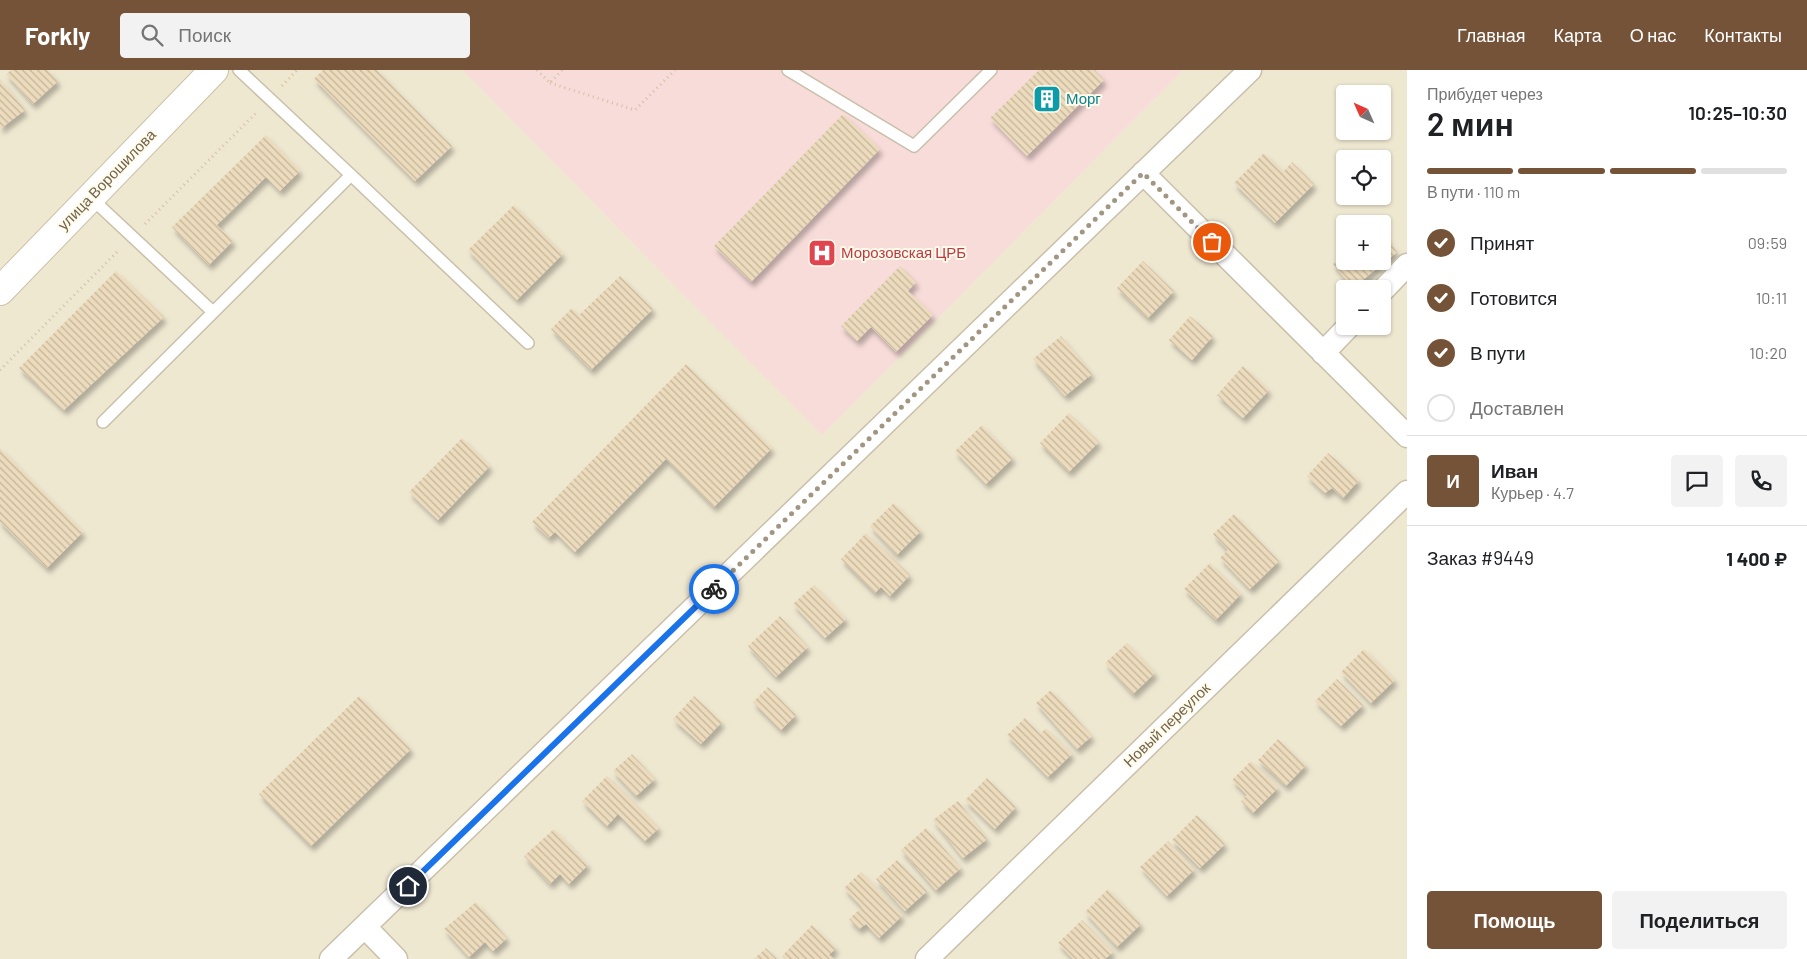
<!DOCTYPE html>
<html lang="ru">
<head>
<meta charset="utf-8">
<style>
  :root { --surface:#fff; --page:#f2f2f2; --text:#202124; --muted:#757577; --line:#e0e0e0; --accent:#755338 }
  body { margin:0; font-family:Barlow,sans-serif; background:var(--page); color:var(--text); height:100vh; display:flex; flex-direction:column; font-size:19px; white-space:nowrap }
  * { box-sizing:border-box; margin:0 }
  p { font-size:16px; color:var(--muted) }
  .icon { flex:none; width:28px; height:28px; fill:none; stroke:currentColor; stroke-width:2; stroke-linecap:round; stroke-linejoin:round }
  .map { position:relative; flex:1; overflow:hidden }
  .side { display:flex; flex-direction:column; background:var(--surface); width:400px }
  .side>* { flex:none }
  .needle { width:32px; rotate:315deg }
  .controls { position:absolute; left:1336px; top:15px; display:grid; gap:10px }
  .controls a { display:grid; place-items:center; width:55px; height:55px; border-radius:5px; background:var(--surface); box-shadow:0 1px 4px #0004; font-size:25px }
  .pin { position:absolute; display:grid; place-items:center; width:42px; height:42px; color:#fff; margin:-21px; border:2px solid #fff; border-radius:50%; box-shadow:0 1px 5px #0007 }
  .courier { position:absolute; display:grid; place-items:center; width:50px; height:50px; margin:-25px; border:4px solid #1a73e8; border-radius:50%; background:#fff; color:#222; box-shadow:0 1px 6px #0007 }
  .headline em { font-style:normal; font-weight:600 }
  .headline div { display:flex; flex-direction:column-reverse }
  .headline { display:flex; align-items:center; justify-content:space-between; height:85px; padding:0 20px }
  h1 { font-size:32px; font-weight:600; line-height:38px }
  .bar { display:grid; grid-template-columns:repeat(4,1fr); gap:8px 5px; align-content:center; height:60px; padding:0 20px }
  .bar i { height:6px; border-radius:4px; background:var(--line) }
  .bar .current { background:var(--accent) }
  .bar p { grid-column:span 4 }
  .line { display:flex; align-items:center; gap:12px; padding:0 20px; border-top:1px solid var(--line) }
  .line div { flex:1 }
  .round { display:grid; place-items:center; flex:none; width:52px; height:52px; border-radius:5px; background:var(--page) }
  ol { padding:0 20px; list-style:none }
  li { display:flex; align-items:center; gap:15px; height:55px }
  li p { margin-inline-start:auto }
  li .icon { padding:5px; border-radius:50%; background:var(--accent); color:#fff; stroke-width:4 }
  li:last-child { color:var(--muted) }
  li i { width:28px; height:28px; border:2px solid var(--line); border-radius:50% }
  .button { display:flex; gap:10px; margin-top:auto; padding:10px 20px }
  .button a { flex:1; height:58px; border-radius:5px; background:var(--accent); color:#fff; font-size:20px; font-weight:600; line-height:58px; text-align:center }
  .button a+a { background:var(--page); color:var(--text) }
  header { display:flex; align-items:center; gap:30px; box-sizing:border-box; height:70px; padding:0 25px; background:var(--accent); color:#fff }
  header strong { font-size:24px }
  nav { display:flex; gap:28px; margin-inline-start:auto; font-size:18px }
  .search { width:350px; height:45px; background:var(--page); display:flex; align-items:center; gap:12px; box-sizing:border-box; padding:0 18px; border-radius:5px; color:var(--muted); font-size:19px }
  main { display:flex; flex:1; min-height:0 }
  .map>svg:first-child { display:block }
</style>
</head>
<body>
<header>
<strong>Forkly</strong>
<div class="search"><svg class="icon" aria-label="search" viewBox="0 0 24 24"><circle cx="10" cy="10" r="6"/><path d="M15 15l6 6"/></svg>Поиск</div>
<nav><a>Главная</a><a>Карта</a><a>О нас</a><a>Контакты</a></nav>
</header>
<main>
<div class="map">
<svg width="1407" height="889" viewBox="0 0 1407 889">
  <defs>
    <pattern id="building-back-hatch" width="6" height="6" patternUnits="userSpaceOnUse" patternTransform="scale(1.25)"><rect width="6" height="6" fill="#ecdbbc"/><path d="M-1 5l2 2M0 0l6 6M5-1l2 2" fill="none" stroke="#c4b59b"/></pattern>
    <filter id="shadow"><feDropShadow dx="3" dy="5.5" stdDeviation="2.5" flood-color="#0004"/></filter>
  </defs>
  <rect width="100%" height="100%" fill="#fbf7e5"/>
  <!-- residential -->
  <path fill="#efe8d1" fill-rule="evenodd" d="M0,0H1407V889H0ZM1345,24H1382V61H1345ZM1345,89H1382V126H1345ZM1345,154H1382V191H1345ZM1345,219H1382V256H1345Z"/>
  <!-- medical -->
  <path fill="#f8dcd9" d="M463,0H1183L822,365Z"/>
  <!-- building -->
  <path fill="url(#building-back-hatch)" filter="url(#shadow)" d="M11,0H48L58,11L33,34L6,4Z
    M323,0H377L452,76L415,111L314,9Z
    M1039,0H1095L1104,10L1027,86L990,48Z
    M0,9L25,40L0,59Z
    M843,44L880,79L751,212L714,176Z
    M266,65L300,101L280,121L266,107L217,155L233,171L209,195L172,157Z
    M1264,83L1283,102L1292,92L1314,114L1275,153L1234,113Z
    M514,135L563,184L517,230L468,180Z
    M1382,164L1397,182L1353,218L1333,194L1345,184V191H1382Z
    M1143,191L1174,221L1148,248L1117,218Z
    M900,196L916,212L908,221L933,245L896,282L871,257L857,271L841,256Z
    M116,201L164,247L64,340L19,298Z
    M620,206L653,239L591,300L551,259L572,238L579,245Z
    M1190,246L1213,266L1192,290L1169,270Z
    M1061,266L1092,304L1065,326L1033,289Z
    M686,294L772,378L714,437L666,389L575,482L555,462L549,468L532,452Z
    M1243,296L1269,320L1243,348L1217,325Z
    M1069,343L1099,372L1069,402L1040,373Z
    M982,355L1013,388L986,414L955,381Z
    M462,368L490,396L438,450L409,422Z
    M0,378L83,462L47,498L0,452Z
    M1328,383L1359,410L1343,428L1332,418L1325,423L1307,406Z
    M894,433L921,461L897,485L870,456Z
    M1234,444L1279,491L1250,519L1220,488L1228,480L1213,464Z
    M866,463L910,505L890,526L881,517L875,523L841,489Z
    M1210,493L1241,524L1216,550L1184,519Z
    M814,515L846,549L825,568L793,534Z
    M780,546L808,577L776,607L748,576Z
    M1127,573L1155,603L1133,624L1105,593Z
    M1364,579L1395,610L1371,633L1341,602Z
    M1337,609L1363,635L1341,656L1315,631Z
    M768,617L796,645L781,660L753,632Z
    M1051,620L1092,666L1077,679L1036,633Z
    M359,626L411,679L311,776L259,724Z
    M694,626L722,652L701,674L673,649Z
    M1025,648L1040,664L1046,658L1072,684L1048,707L1007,665Z
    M1278,669L1306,695L1286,716L1258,690Z
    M632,684L655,709L636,726L613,701Z
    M1251,691L1278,718L1253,743L1241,731L1247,725L1232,710Z
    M607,706L659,758L645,771L618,744L607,756L582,731Z
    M987,708L1016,737L995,759L965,730Z
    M958,731L987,769L963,788L933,750Z
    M1197,745L1225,774L1200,798L1172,770Z
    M926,758L961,798L936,820L901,780Z
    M554,759L588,795L569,814L560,804L550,814L524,786Z
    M1168,771L1194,800L1167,826L1140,797Z
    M897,790L927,821L905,841L876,809Z
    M861,802L902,846L879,868L866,854L859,859L849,849L862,837L844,818Z
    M1108,819L1141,854L1117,877L1085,842Z
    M476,832L507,868L493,881L485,872L469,887L444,859Z
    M1082,850L1113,882L1105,889H1073L1058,873Z
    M812,855L836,878L829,885L834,889H785L782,886Z
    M766,878L777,889H754Z"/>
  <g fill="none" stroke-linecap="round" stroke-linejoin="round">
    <defs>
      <path id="service" d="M239,0L351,105
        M788,0L914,76L991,0
        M91,128L213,242
        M103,352L351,105L528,273"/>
      <path id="minor" d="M1143,103L1407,366
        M1382,221L1407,195
        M1323,283L1349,256
        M365,857L396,889
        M331,889L1250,0
        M927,889L1407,422"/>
      <path id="secondary" d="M0,221L214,0"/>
    </defs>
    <!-- service casing -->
    <use href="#service" stroke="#c9bfaa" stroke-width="14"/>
    <!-- minor casing -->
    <use href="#minor" stroke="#c9bfaa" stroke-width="25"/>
    <!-- secondary casing -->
    <use href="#secondary" stroke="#ccc0a8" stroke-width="30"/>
    <!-- path -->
    <path stroke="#d3c0a2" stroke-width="3" stroke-dasharray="1 4" stroke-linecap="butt" d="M537,0L550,13L562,0
      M550,13L635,40L675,0
      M282,16L297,0
      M145,154L257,42
      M0,300L119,180"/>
    <!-- service -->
    <use href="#service" stroke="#fff" stroke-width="11"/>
    <!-- minor -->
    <use href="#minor" stroke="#fff" stroke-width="22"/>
    <!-- secondary -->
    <use href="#secondary" stroke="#fff" stroke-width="28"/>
  </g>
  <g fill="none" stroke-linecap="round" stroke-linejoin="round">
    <!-- done -->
    <path stroke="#a29682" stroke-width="5" stroke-dasharray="0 9" d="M714,519L1143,103L1212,172"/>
    <!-- route -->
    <path stroke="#1a73e8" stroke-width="6" d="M408,816L714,519"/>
  </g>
  <!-- icons -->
  <defs>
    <symbol id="building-square" viewBox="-11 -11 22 22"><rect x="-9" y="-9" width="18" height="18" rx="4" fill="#0f9aa8" stroke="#fefbeb"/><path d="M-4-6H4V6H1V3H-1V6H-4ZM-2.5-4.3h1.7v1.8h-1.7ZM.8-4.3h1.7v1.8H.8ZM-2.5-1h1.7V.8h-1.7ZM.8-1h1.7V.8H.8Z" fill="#fff"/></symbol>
    <symbol id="hospital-square" viewBox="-11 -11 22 22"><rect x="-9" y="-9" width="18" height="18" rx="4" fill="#e0444e" stroke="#fefbeb"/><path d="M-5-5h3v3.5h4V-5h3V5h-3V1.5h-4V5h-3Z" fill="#fff"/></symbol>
  </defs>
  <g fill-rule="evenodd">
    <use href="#building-square" x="1031" y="13" width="32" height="32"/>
    <use href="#hospital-square" x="806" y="167" width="32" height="32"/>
  </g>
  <g text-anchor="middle" stroke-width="4" stroke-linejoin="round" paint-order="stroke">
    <!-- culture labels -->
    <g font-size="15" fill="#0d838f" stroke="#fefbeb" text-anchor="start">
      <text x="1066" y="34">Морг</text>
    </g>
    <!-- street labels -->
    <g font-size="15" fill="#72624c" stroke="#fefbeb">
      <text transform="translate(107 110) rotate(-46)" y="5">улица Ворошилова</text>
      <text transform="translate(1167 655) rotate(-44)" y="5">Новый переулок</text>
    </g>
    <!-- health labels -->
    <g font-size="15" fill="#be3a42" stroke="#fefbeb" text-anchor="start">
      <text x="841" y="188">Морозовская ЦРБ</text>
    </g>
  </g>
</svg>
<div class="controls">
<a><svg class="needle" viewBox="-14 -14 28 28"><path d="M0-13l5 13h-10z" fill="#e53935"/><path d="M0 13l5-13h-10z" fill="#757577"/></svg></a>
<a><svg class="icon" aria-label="locate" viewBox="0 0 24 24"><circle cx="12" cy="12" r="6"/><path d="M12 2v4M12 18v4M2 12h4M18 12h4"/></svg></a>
<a>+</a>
<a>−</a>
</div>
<div class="pin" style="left:1212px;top:172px;background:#ea580c"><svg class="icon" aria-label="bag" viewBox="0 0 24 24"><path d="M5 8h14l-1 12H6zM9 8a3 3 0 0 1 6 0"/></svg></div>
<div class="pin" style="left:408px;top:816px;background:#1f2937"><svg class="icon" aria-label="home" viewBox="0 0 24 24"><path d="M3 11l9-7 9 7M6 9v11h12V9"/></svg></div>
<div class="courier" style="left:714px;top:519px"><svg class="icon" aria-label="bike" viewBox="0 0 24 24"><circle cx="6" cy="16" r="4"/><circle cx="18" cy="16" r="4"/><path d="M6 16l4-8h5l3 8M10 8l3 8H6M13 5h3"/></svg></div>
</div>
<section class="side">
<div class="headline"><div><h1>2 мин</h1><p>Прибудет через</p></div><em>10:25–10:30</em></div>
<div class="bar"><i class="current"></i><i class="current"></i><i class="current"></i><i></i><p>В пути · 110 m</p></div>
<ol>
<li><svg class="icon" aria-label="check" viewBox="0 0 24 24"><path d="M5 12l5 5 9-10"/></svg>Принят<p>09:59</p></li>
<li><svg class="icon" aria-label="check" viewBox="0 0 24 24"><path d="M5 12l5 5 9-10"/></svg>Готовится<p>10:11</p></li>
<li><svg class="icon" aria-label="check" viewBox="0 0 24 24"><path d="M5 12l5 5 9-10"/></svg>В пути<p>10:20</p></li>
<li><i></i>Доставлен</li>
</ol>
<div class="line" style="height:90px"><b class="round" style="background:var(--accent);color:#fff">И</b><div><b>Иван</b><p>Курьер · 4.7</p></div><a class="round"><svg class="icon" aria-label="chat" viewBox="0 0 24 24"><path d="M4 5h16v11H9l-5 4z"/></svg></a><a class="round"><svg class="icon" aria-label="phone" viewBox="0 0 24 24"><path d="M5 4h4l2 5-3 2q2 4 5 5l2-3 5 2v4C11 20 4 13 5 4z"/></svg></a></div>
<div class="line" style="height:65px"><div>Заказ #9449</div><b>1 400 ₽</b></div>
<div class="button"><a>Помощь</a><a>Поделиться</a></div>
</section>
</main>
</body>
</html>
